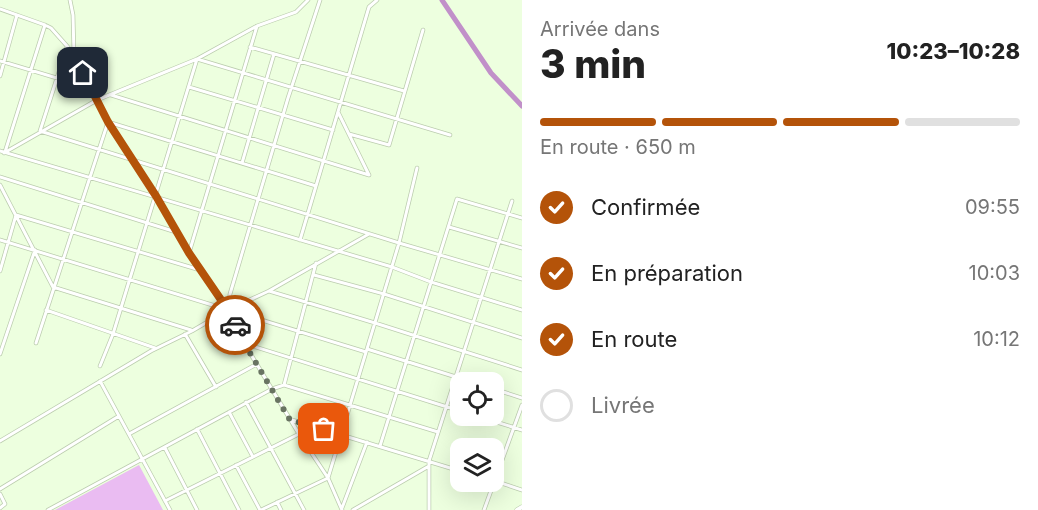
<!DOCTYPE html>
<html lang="fr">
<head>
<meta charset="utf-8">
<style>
  :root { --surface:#fff; --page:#f6f6f6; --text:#222; --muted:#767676; --line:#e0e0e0; --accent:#b45309 }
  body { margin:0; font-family:Inter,sans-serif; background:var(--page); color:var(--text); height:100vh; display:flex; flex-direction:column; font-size:22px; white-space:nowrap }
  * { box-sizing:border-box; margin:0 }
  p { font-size:20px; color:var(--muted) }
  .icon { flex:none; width:33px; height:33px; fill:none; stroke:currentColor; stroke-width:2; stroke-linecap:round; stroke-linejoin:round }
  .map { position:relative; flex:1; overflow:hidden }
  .sheet { display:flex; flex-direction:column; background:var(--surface); width:516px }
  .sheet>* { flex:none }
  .controls { position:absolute; left:450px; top:372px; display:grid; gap:12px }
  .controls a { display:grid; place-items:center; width:54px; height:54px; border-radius:12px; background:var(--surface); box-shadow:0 6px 24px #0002; font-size:30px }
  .pin { position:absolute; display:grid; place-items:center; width:51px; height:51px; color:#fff; margin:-26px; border-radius:12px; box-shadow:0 3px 9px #0006 }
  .courier { position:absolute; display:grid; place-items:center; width:60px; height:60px; margin:-30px; border:4px solid #b45309; border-radius:50%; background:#fff; color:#222; box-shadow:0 2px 8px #0007 }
  .headline em { font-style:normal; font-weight:800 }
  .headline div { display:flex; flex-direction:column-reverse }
  .headline { display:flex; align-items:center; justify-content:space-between; height:102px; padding:0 18px }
  h1 { font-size:39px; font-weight:800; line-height:45px }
  .bar { display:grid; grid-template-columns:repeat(4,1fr); gap:9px 6px; align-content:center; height:72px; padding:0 18px }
  .bar i { height:8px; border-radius:4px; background:var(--line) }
  .bar .selected { background:var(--accent) }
  .bar p { grid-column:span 4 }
  ol { padding:0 18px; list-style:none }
  li { display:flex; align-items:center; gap:18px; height:66px }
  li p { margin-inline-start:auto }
  li .icon { padding:6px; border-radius:50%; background:var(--accent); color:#fff; stroke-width:4 }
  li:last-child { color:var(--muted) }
  li i { width:33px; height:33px; border:3px solid var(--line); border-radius:50% }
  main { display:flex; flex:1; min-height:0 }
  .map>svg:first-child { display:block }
</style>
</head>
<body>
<main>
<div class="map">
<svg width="522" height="510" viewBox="0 0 522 510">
  <rect width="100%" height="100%" fill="#edffdf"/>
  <!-- green -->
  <path fill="#eabcf2" d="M139,465L163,510H55Z"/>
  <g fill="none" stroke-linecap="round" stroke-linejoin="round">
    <!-- river -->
    <path stroke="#c190c9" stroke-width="5" d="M442,0L491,73L522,106"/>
    <defs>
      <path id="minor" d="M70,0L73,15L74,55
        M0,9L45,25L51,28L67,46L75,57L108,122L156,196L189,253L228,310L244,343L299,434L328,478L342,510
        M67,47L40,131L399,243L522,279
        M250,47L404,91
        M0,61L90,88
        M0,76L17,15
        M189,87L333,130
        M111,95L369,175
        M338,112L369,175
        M349,134L389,145L423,30
        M0,151L392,267L431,282L522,310
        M5,152L45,25
        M4,153L97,100L197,59L257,26L296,12L308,0
        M242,163L274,54
        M0,177L176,232
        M0,185L53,287L191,330
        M449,227L522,248
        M0,240L366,352
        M300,240L369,7L377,0
        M189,253L257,26
        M0,271L16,215L200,270
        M314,275L384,294L522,338
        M269,291L375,323L522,370
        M230,309L269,291L369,234
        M46,310L155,348
        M185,334L216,387
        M36,343L108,122L316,186
        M246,344L460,411
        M367,349L472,382
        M0,354L35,250
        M100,366L113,334L197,59L450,135
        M100,381L170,510
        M284,385L316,263
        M494,389L522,398
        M246,402L304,510
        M229,412L253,457
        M477,416L522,430
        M292,420L460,471
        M197,429L239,510
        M129,434L257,364
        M0,441L151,351L192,331L228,310L230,294L288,98L320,0
        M380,446L457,199L522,218
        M165,448L197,510
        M236,465L260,510
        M495,481L522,490
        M0,489L119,416
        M0,494L5,504L0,508
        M165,501L299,434
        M277,502L281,510
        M342,508L367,442
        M48,510L272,389L284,385L438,432
        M261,510L328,478L399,243L417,168
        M353,510L429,466
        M429,510V461L512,201
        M484,510L522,405"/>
      <path id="tertiary" d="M517,510L522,507"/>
    </defs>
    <!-- minor casing -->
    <use href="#minor" stroke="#bccdaf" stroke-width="4.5"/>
    <!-- tertiary casing -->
    <use href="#tertiary" stroke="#bccdaf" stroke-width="5"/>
    <!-- minor -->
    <use href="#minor" stroke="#fff" stroke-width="3"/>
    <!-- tertiary -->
    <use href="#tertiary" stroke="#fff" stroke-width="4"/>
  </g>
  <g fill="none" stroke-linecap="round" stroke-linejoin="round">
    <!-- done -->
    <path stroke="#697462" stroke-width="6" stroke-dasharray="0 10.8" d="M235,325L244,343L290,420L324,429"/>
    <!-- route -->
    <path stroke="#b45309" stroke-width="8" d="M83,73L108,122L156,196L189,253L228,310L235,325"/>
  </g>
</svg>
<div class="controls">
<a><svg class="icon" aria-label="locate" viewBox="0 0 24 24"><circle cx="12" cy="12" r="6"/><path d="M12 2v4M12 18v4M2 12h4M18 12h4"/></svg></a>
<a><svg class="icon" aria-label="layers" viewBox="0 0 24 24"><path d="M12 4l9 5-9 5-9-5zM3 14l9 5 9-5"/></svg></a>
</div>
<div class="pin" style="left:324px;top:429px;background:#ea580c"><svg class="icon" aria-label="bag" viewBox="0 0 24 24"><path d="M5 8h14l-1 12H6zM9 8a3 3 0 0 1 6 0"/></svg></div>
<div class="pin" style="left:83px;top:73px;background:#1f2937"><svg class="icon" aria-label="home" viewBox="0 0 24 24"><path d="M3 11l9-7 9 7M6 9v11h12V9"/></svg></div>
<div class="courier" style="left:235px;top:325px"><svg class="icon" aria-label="car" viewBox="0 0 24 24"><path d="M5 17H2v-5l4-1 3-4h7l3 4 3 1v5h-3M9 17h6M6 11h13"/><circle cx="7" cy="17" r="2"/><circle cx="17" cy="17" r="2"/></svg></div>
</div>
<section class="sheet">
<div class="headline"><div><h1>3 min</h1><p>Arrivée dans</p></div><em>10:23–10:28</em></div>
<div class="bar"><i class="selected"></i><i class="selected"></i><i class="selected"></i><i></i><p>En route · 650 m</p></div>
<ol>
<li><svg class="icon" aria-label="check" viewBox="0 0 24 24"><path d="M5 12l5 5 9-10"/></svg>Confirmée<p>09:55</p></li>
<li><svg class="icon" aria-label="check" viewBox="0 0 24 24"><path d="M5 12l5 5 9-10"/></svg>En préparation<p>10:03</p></li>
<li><svg class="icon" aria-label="check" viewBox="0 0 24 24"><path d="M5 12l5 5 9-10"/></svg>En route<p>10:12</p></li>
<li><i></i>Livrée</li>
</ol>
</section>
</main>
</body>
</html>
